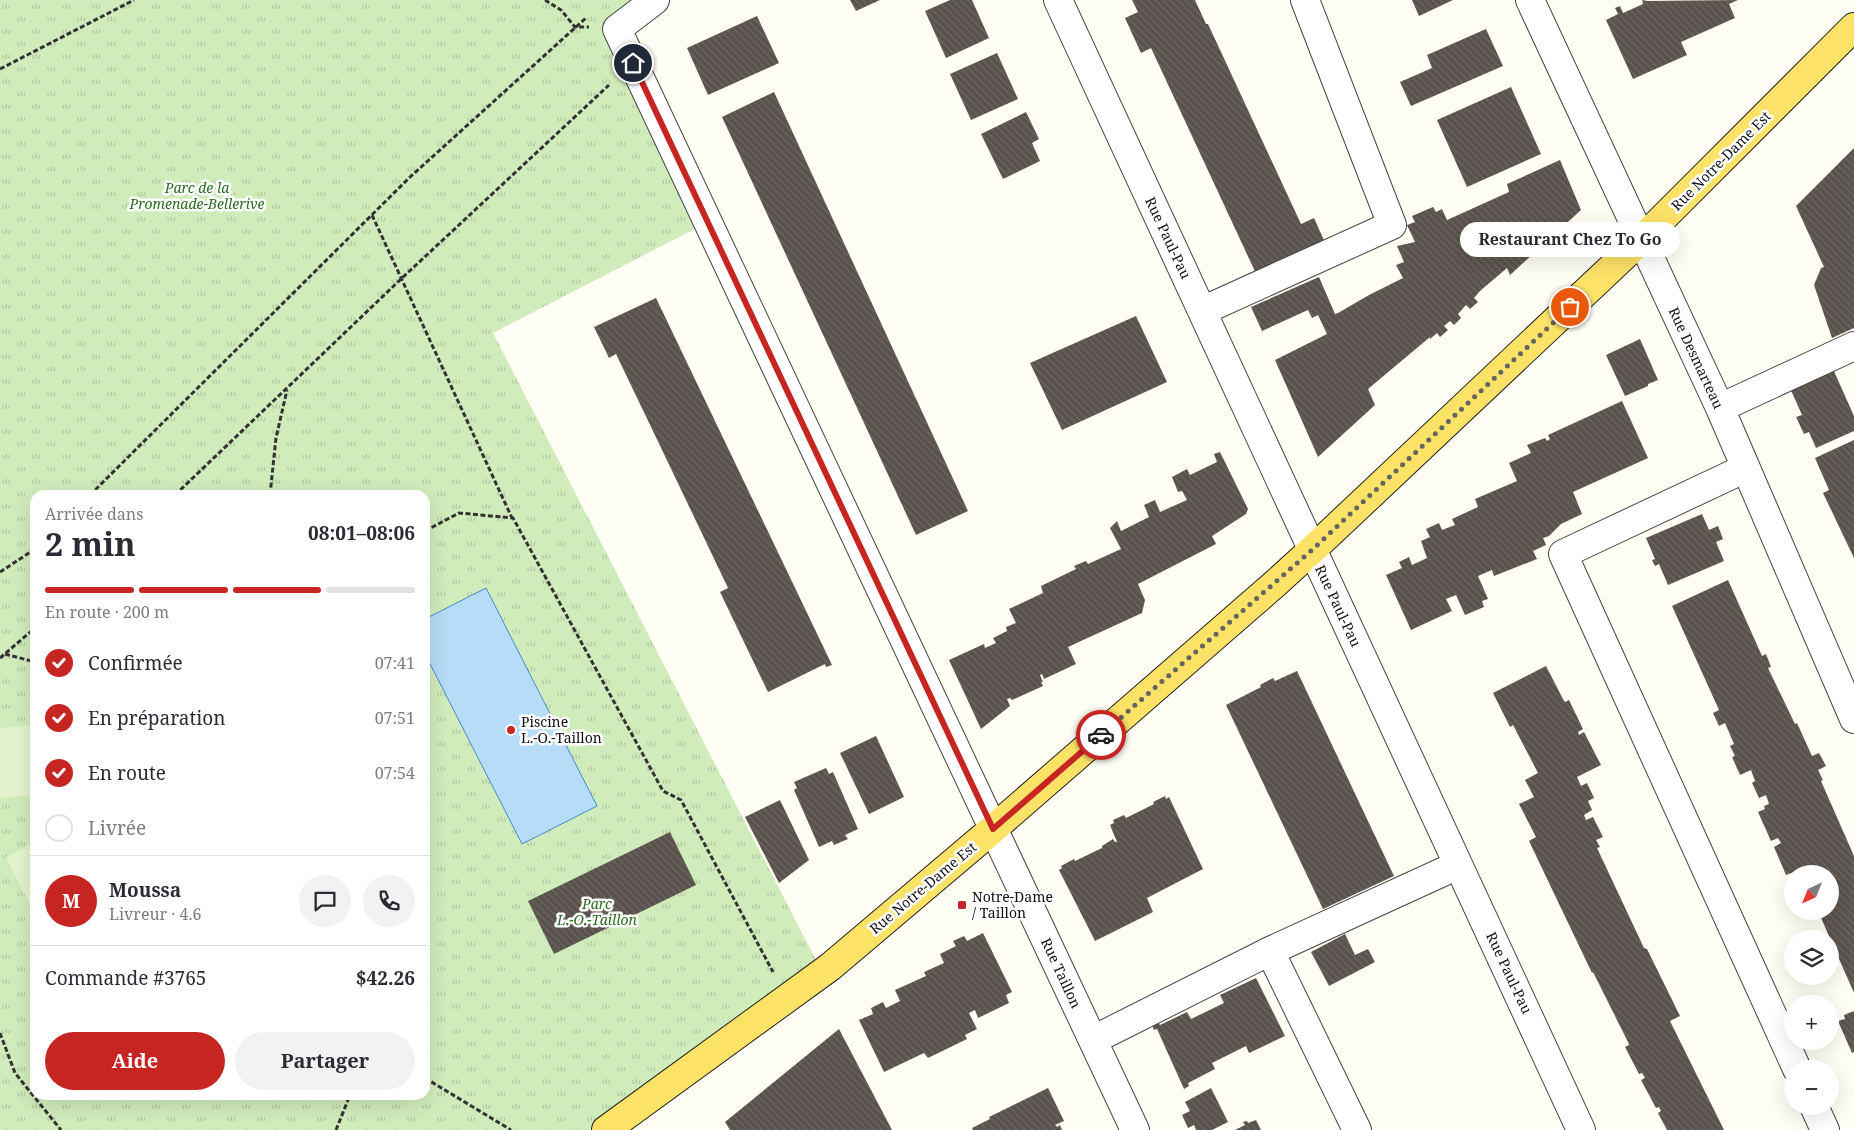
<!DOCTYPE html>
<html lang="fr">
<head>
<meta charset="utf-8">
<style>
  :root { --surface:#fff; --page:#f2f2f3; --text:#2b2b33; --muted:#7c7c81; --line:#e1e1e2; --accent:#c72522 }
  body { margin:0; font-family:"Noto Serif",serif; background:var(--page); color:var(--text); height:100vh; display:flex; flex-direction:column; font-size:19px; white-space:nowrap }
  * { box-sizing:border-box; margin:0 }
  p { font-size:16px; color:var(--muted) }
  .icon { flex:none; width:28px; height:28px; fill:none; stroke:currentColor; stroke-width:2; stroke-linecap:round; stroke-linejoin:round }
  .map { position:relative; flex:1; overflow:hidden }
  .panel { position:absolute; left:30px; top:490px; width:400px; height:610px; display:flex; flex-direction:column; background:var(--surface); border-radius:15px; box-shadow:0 5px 20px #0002 }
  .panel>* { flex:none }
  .needle { width:32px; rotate:223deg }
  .fabs { position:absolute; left:1784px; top:865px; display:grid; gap:10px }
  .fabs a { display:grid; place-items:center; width:55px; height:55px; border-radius:50%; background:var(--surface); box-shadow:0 5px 20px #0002; font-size:25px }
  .pin { position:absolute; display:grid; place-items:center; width:42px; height:42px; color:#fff; margin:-21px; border:2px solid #fff; border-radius:50%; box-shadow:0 1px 5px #0007 }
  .courier { position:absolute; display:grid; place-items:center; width:50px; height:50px; margin:-25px; border:4px solid #c72522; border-radius:50%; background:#fff; color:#222; box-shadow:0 1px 6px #0007 }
  .bubble { position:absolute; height:35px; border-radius:18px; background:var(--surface); box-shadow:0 5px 20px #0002; font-size:16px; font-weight:700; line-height:35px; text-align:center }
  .overview em { font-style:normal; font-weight:700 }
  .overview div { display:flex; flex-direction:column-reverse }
  .overview { display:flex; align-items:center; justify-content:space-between; height:85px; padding:0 15px }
  h1 { font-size:32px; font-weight:700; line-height:38px }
  .bar { display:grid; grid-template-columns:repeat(4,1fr); gap:8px 5px; align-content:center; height:60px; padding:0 15px }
  .bar i { height:6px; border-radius:4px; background:var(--line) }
  .bar .on { background:var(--accent) }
  .bar p { grid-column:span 4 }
  .line { display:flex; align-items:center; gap:12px; padding:0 15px; border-top:1px solid var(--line) }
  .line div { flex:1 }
  .round { display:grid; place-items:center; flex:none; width:52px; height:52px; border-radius:26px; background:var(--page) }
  ol { padding:0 15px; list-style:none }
  li { display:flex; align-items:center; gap:15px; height:55px }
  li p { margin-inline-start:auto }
  li .icon { padding:5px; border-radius:50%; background:var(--accent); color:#fff; stroke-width:4 }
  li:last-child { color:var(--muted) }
  li i { width:28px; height:28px; border:2px solid var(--line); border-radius:50% }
  .action { display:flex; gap:10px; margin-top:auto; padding:10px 15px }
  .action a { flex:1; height:58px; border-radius:30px; background:var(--accent); color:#fff; font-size:20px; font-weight:700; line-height:58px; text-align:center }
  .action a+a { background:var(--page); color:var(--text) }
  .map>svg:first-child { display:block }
</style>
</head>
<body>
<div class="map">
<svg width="1854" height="1130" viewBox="0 0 1854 1130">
  <defs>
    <pattern id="park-tufts" width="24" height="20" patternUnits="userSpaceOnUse" patternTransform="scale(1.25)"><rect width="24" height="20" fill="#d1ecbb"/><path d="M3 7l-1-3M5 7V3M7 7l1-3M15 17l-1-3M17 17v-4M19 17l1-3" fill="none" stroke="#b2c9a0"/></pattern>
    <pattern id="building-back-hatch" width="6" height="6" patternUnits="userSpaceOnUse" patternTransform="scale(1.25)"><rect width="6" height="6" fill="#5a524c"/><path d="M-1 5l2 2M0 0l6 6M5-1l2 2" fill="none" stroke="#6d6662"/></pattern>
  </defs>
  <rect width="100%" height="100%" fill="#fffef4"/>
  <!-- park -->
  <path fill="url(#park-tufts)" fill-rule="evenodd" d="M0,0H655L617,29L708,222L493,333L818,964L590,1130H0ZM35,495H425V1095H35Z"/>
  <!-- pitch -->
  <path fill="#e3f3cd" d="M35,725V795L0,798V728Z
    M35,842V915L6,857Z"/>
  <!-- water -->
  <path fill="#b7dcf8" stroke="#3b8cd2" d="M486,588L597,806L522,844L425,654V619Z"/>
  <!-- building -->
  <path fill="url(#building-back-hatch)" d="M850,0H880L856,11Z
    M950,0H972L989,38L946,58L925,11Z
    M1132,0H1195L1206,24H1208L1301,224L1314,218L1327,247L1259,280L1151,48L1141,53L1125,18L1138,12Z
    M1412,0H1453L1419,16Z
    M1642,0L1648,1L1738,0L1729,4L1735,18L1681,42L1687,55L1633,79L1606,20L1618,14L1615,8L1620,6L1623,13L1643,4Z
    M757,16L779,63L708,95L687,48Z
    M1486,29L1503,66L1411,106L1400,82L1432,68L1427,55Z
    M997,53L1018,99L971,120L950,74Z
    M1511,87L1541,154L1467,187L1437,120Z
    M774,92L968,511L916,535L722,117Z
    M1026,112L1039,139L1032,143L1040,161L1003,179L981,134Z
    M1854,148V328L1832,338L1814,285L1821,268L1824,267L1796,206Z
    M1560,160L1581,210L1510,275L1507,268L1480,291L1474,298L1478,302L1470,309L1466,305L1458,314L1461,318L1454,325L1450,321L1444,326L1448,330L1440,337L1437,333L1430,339V337L1368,389L1375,405L1318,457L1275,360L1327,334L1318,315L1312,318L1308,310L1262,331L1251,307L1319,277L1335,314L1338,313L1369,295L1403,278L1396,265L1404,262L1397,246L1415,242L1407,225L1415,222L1412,216L1433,207L1436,212L1442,209L1447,220L1509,192L1507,184Z
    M656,298L832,665L826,667L825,664L768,692L720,592L728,588L664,454L616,354L609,358L594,327Z
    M1136,316L1167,382L1062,430L1030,363Z
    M1640,339L1658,380L1648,384V386L1625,396L1606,355Z
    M1833,369L1854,416V431L1816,448L1809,432L1804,434L1796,417L1802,415L1790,388Z
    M1622,401L1648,458L1573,492L1582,514L1561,524L1549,536L1543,538L1546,545L1533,551L1537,559L1494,576L1492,570L1478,576L1488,599L1482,601L1484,607L1465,615L1456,595L1446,599L1452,611L1411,630L1386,575L1402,568L1399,562L1409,557L1412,565L1427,558L1421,541L1430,537L1426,529L1439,523L1442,530L1455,525L1452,519L1478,507L1475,499L1517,481L1509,463L1531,453L1527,445L1545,438L1547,441L1550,439L1548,435Z
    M1854,440V558L1823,493L1829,490L1815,458Z
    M1220,452L1248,509L1246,514L1212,536L1216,544L1138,584L1145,600L1142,613L1068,647L1076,664L1044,679L1042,674L1040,675L1043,682H1041L1043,686L1012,700L1010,698L1007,699L1010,706L981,729L949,660L984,644L985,648L996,643L993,638L1007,631L1006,627L1016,623L1009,609L1043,593L1041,586L1076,569L1074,566L1086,561L1088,564L1121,549L1110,528L1117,521L1121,531L1149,517L1144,505L1155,500L1160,512L1187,500L1182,491L1178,492L1172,477L1187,469L1190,475L1217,462L1214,454Z
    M1702,514L1709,530L1718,526L1723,539L1716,542L1724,561L1668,585L1659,564L1655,566L1652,560L1655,559L1646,538Z
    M1728,580L1762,656L1766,654L1771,667L1768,668L1795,724L1797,723L1812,756L1819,753L1826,766L1818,770L1823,780L1821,781L1854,856V993L1818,911H1830V874H1795L1794,872L1786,875L1774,847L1781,843L1778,838L1771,841L1758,812L1765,809L1764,806L1769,804L1766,795L1759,798L1752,783L1755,781L1751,770L1740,775L1732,757L1735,756L1730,746L1734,744L1725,723L1719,726L1713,713L1719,710L1672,606Z
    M1546,666L1563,699L1565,702L1569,700L1583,729L1578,732L1579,735L1584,732L1601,765L1577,777L1581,786L1587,783L1594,798L1588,801L1592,810L1584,815L1586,820L1593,817L1603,837L1596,840L1600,847L1597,848L1644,948L1647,949L1680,1016L1670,1021L1724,1130H1667L1658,1113L1661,1111L1659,1107L1656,1108L1641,1080L1645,1078L1642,1073L1639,1074L1625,1047L1629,1045L1628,1042L1593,972L1592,973L1529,841L1536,837L1519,804L1534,797L1525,780L1538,773L1513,725L1510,727L1493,693Z
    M1297,671L1394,876L1323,909L1226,705L1261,687L1260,685L1273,678L1275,681Z
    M876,736L904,797L869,814L840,753Z
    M826,768L829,774L833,772L858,829L845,835L848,839L834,845L832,841L819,847L794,790L797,788L794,782Z
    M1165,796L1166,799L1169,797L1203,869L1147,898L1153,912L1095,941L1059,870L1062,868L1061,866L1074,859L1075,861L1102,848V846L1113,839L1115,842H1117L1110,825L1114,823L1113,820L1124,815L1126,818L1154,804L1153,802Z
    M780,800L809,860L779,883L745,817Z
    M670,832L696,885L554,954L528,901Z
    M983,933L1012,992L1006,995L1009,1003L978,1018L975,1010L969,1013L977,1029L965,1035L967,1039L928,1058L924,1053L884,1072L859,1020L873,1014L871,1008L883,1002L886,1008L900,1001L895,990L926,976L924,972L944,963L940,954L956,946L953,941L964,936L967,941Z
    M1345,934L1355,955L1368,949L1375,962L1329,986L1311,952Z
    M1256,978L1285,1036L1249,1053L1246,1046L1212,1063L1215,1069L1188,1083L1189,1086L1184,1089L1157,1029L1154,1030L1152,1025L1158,1022L1160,1025L1187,1012L1191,1019L1224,1003L1220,995Z
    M1854,1011V1052L1852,1053L1838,1021L1845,1019L1844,1015Z
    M839,1029L892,1130H730L725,1122Z
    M1048,1088L1064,1121L1055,1125L1057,1127L1060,1125L1062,1130H973L972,1128L990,1119L989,1117Z
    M1211,1088L1228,1122L1212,1130H1196L1194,1125L1188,1128L1182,1115L1190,1111L1185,1102Z
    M1256,1120L1261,1130H1235L1245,1125L1243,1122L1247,1121L1248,1123Z"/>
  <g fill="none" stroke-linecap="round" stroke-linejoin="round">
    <defs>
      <path id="minor" d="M655,0L617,29L1135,1130
        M1058,0L1581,1130
        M1530,0L1720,408L1854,719
        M1202,311L1392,225L1305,0
        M1720,408L1854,346
        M1746,468L1563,554L1797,1069
        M1270,951L1357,1130
        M1093,1040L1270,951L1458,865
        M1814,1106L1825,1130"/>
      <path id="major" d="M606,1130L830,967L993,829L1277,582L1312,550L1642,239L1854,27"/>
    </defs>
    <!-- minor casing -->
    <use href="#minor" stroke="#444" stroke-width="30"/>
    <!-- major casing -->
    <use href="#major" stroke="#222" stroke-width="30"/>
    <!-- path -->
    <path stroke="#333" stroke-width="3" stroke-dasharray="5 2.5" stroke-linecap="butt" d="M545,0L561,10L575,27H589
      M0,69L134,0
      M372,215L512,518
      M90,495L409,178L587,17
      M175,495L401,279L609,85
      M270,495L276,438L287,390
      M425,531L459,513L513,518L663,791L681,800L773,972
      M0,572L35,549
      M5,654L35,662
      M0,658L35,628
      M0,1033L15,1073L61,1130
      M425,1078L511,1130
      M336,1130L350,1095"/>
    <!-- minor -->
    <use href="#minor" stroke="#fff" stroke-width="28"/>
    <!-- major -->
    <use href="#major" stroke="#fce267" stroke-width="28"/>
  </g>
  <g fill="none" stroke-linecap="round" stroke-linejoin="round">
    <!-- done -->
    <path stroke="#646460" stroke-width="5" stroke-dasharray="0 9" d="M1101,735L1312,550L1570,307"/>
    <!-- route -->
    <path stroke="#c72522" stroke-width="6" d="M633,63L993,829L1101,735"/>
  </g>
  <!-- markers -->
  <g fill="#c72522" stroke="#fff" stroke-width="2">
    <circle cx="511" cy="730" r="5"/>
    <rect x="957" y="900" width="10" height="10" rx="2.5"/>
  </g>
  <g text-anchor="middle" stroke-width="5" stroke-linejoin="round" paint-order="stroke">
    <!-- street labels -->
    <g font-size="14" fill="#111" stroke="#fff">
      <text transform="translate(1721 161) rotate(-45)" y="5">Rue Notre-Dame Est</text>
      <text transform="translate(1168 238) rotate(65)" y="5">Rue Paul-Pau</text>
      <text transform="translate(1696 358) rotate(65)" y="5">Rue Desmarteau</text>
      <text transform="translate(1338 606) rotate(65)" y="5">Rue Paul-Pau</text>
      <text transform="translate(923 888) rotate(-40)" y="5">Rue Notre-Dame Est</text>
      <text transform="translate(1061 973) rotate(65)" y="5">Rue Taillon</text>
      <text transform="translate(1509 973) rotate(65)" y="5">Rue Paul-Pau</text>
    </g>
    <!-- park labels -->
    <g font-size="14" font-style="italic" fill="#286c1d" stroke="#fff">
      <text x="197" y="193">Parc de la<tspan x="197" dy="16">Promenade-Bellerive</tspan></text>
      <text x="597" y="909">Parc<tspan x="597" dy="16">L.-O.-Taillon</tspan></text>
    </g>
    <!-- poi labels -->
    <g font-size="14" fill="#111" stroke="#fff" text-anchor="start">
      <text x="521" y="727">Piscine<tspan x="521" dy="16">L.-O.-Taillon</tspan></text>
      <text x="972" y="902">Notre-Dame<tspan x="972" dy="16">/ Taillon</tspan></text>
    </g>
  </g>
</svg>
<div class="fabs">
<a><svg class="needle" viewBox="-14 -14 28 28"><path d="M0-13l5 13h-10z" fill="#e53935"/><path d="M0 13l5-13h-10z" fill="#7c7c81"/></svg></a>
<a><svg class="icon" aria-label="layers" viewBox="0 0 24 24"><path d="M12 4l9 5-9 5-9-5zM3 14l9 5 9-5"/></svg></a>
<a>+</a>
<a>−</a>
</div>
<div class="pin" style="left:1570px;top:307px;background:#ea580c"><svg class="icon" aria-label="bag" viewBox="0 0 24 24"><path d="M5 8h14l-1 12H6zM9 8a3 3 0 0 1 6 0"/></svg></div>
<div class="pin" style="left:633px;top:63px;background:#1f2937"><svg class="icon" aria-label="home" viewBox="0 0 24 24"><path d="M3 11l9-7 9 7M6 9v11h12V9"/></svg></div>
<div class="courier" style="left:1101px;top:735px"><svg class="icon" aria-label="car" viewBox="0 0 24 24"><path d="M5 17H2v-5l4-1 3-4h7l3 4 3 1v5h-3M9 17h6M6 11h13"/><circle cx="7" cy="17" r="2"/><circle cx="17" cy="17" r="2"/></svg></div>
<div class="bubble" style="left:1460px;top:222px;width:220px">Restaurant Chez To Go</div>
<section class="panel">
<div class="overview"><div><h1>2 min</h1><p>Arrivée dans</p></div><em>08:01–08:06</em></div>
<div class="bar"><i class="on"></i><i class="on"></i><i class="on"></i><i></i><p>En route · 200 m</p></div>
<ol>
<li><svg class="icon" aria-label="check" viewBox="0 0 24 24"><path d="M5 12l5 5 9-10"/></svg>Confirmée<p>07:41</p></li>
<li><svg class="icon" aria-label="check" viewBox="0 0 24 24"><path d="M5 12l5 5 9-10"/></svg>En préparation<p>07:51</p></li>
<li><svg class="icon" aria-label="check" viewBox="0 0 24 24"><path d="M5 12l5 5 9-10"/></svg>En route<p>07:54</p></li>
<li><i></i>Livrée</li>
</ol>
<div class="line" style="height:90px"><b class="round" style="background:var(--accent);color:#fff">M</b><div><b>Moussa</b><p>Livreur · 4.6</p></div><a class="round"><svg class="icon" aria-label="chat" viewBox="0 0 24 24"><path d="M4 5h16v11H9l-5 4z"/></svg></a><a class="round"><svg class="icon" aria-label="phone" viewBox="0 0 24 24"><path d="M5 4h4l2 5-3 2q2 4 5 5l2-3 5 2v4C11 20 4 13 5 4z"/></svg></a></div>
<div class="line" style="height:65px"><div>Commande #3765</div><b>$42.26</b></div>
<div class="action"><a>Aide</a><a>Partager</a></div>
</section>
</div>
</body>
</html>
